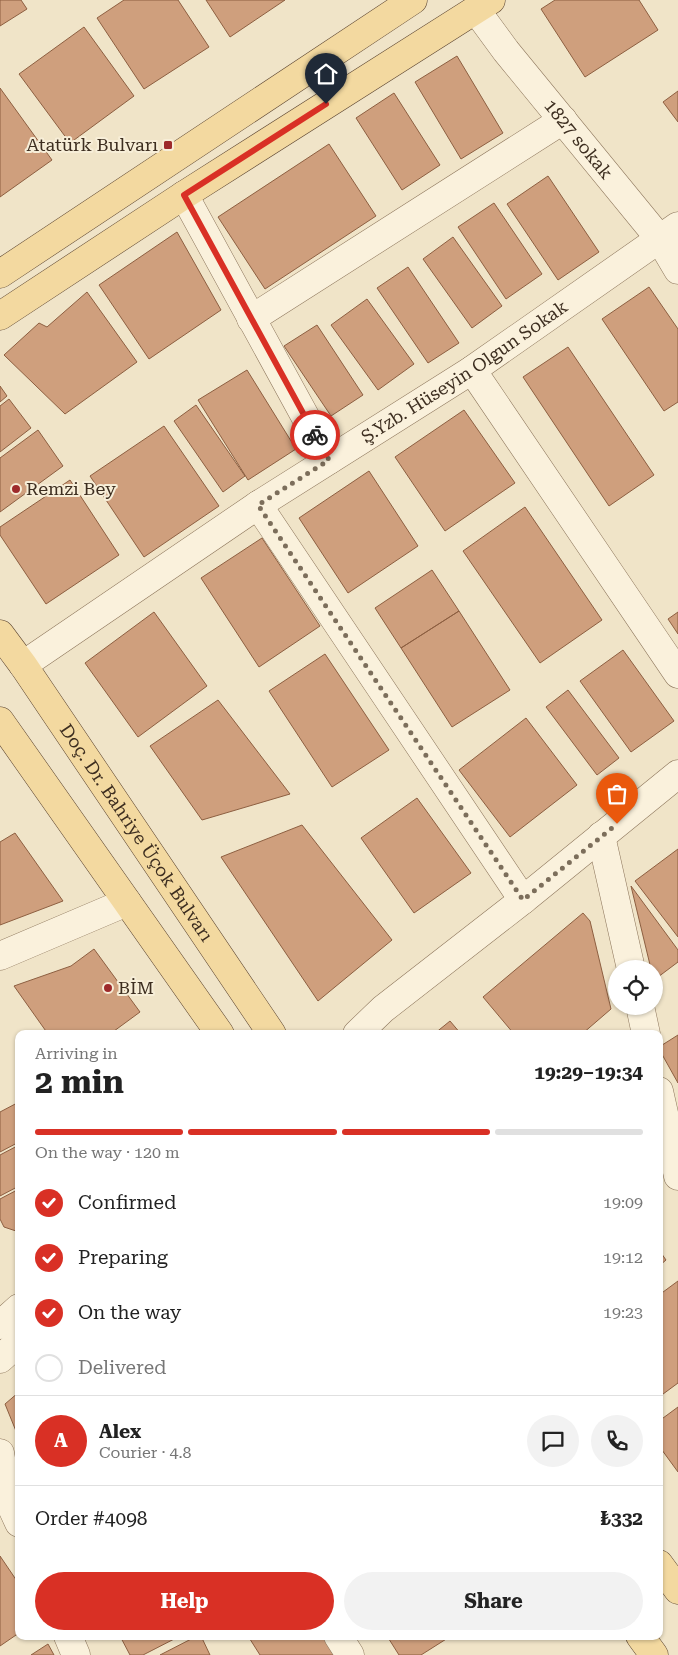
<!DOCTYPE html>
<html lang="en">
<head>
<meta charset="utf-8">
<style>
  :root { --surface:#fff; --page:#f2f2f2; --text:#222; --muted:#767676; --line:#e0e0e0; --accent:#d93025 }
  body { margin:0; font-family:"Roboto Serif",serif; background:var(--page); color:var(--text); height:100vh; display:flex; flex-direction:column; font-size:19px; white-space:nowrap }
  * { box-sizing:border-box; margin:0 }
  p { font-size:16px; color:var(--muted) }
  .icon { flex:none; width:28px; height:28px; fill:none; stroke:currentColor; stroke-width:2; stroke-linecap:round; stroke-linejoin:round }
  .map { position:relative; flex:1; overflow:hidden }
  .details { position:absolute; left:15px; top:1030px; width:648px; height:610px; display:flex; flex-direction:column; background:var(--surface); border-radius:10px; box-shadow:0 1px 4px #0004 }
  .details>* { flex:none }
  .buttons { position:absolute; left:608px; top:960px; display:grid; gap:10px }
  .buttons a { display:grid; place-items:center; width:55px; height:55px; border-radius:50%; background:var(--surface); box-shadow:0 1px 4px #0004; font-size:25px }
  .pin { position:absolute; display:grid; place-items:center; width:42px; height:42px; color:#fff; margin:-51px -21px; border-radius:50% 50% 50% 0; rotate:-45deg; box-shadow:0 0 5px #0007 }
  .pin .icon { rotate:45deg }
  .courier { position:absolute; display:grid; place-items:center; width:50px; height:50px; margin:-25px; border:4px solid #d93025; border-radius:50%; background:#fff; color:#222; box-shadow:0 1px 6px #0007 }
  .headline em { font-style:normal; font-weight:700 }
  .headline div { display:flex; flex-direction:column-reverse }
  .headline { display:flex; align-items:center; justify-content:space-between; height:85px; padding:0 20px }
  h1 { font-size:32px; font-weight:700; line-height:38px }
  .bar { display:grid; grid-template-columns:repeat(4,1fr); gap:8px 5px; align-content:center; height:60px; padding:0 20px }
  .bar i { height:6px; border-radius:4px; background:var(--line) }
  .bar .on { background:var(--accent) }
  .bar p { grid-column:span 4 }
  .line { display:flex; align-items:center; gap:12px; padding:0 20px; border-top:1px solid var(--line) }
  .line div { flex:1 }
  .round { display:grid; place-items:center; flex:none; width:52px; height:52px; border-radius:26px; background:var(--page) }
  ol { padding:0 20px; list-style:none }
  li { display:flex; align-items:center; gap:15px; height:55px }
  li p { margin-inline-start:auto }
  li .icon { padding:5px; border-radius:50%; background:var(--accent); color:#fff; stroke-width:4 }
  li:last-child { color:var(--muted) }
  li i { width:28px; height:28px; border:2px solid var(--line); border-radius:50% }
  .action { display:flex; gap:10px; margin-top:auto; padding:10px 20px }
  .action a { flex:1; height:58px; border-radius:30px; background:var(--accent); color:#fff; font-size:20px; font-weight:700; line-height:58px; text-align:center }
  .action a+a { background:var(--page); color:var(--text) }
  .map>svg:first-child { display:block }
</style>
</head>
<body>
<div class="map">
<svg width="678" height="1655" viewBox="0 0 678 1655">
  <rect width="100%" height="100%" fill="#f0e4c8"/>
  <!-- building -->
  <path fill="#cf9f7d" stroke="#8d5f41" d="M0,0H21L27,9L0,26Z
    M124,0H178L209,47L144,89L97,18Z
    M206,0H285L230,37Z
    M555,0H639L658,30L585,77L541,9Z
    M84,27L134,96L70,143L19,74Z
    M457,56L503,133L461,159L415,82Z
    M0,88L52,160L0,197Z
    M678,91V122L663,102Z
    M394,93L440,165L402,190L356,118Z
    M329,144L376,216L265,289L218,217Z
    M548,176L599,252L558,280L507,204Z
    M494,203L542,274L506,299L458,227Z
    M177,232L221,310L149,359L99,285Z
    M453,237L502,306L472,328L423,259Z
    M408,267L459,343L428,363L377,288Z
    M649,287L678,329V402L664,411L602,319Z
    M87,292L137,362L65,414L4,355L39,323L47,327Z
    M367,299L414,364L378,390L331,325Z
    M317,325L363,395L331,416L284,346Z
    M568,347L654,475L609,506L523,377Z
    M247,370L296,449L248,480L198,400Z
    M0,386L7,396L0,402Z
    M9,399L31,428L0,452V406Z
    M196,405L245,476L223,492L174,421Z
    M464,410L515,483L445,531L395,457Z
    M164,426L219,506L144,557L90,476Z
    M38,430L63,466L0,512V458Z
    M369,471L418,546L348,593L299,518Z
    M70,480L119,555L46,604L0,535V527Z
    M525,507L602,620L540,663L463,551Z
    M262,538L320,626L259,667L201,578Z
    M432,570L459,611L401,648L375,608Z
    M459,611L510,690L452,727L401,648Z
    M154,612L207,686L138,737L85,663Z
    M678,612V634L668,619Z
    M623,650L674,721L631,752L580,681Z
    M325,654L389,750L332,787L269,691Z
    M568,690L619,758L597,775L546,707Z
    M218,700L290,794L202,820L150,746Z
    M526,718L577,785L510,837L459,770Z
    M417,798L471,873L414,913L361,838Z
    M302,825L392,940L318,1001L221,857Z
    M15,833L63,901L0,925V842Z
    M678,849V937L635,881Z
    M631,886L678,950V962L654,980V969H651Z
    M583,913L590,921L611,1009L582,1034H514L483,997Z
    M94,949L140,1012L110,1034H48L14,986L71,966Z
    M450,1021L461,1034H434Z
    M678,1035V1083L659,1049V1047Z
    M19,1102V1142L0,1152V1112Z
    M19,1145V1186L0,1196V1155Z
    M19,1189V1232L4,1227L0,1219V1199Z
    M659,1250L666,1260L659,1266Z
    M678,1281V1383L659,1397V1295Z
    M19,1392V1435L18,1436L5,1404Z
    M678,1407V1472L659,1446V1421Z
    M0,1556L19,1584V1633L0,1646Z
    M120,1636H180L143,1655H130Z
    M197,1636H201L210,1655H160Z
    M248,1636H324L336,1655H260Z
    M387,1636H451L421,1655H399Z
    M48,1644L54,1655H31Z"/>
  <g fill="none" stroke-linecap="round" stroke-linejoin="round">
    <defs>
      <g id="minor">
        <path id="s1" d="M476,10L506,51L659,238L678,270"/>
        <path d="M184,195L329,460"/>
        <path d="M251,319L563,120"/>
        <path d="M472,370L678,674"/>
        <path d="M258,505L523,900"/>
        <path id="s2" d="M23,665L258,505L472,370L678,226"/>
        <path d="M601,836L631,969"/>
        <path d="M0,956L127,902"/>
        <path d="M640,1006L646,1034"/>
        <path d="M357,1034L383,1009L523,900L678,774"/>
        <path d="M659,1091L678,1176"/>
        <path d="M0,1325L19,1308"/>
        <path d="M0,1359L19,1342"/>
        <path d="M0,1453L8,1499L19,1523"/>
        <path d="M68,1636L76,1655"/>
        <path d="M338,1636L350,1655"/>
      </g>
      <g id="major">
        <path d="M0,274L413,0"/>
        <path d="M0,316L184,195L491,0"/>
        <path id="s3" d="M0,634L23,665L272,1034"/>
        <path d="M0,721L220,1034"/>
        <path d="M659,1564L678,1590"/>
        <path d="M640,1636L654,1655"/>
      </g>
    </defs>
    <!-- minor casing -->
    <use href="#minor" stroke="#8d765c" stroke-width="29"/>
    <!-- major casing -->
    <use href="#major" stroke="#5b4430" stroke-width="29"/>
    <!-- minor -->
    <use href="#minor" stroke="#faf1dc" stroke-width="28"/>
    <!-- major -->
    <use href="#major" stroke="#f3d9a0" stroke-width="28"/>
  </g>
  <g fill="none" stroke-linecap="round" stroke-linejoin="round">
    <!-- done -->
    <path stroke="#7c6e5b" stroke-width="5" stroke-dasharray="0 9" d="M315,435L329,460L258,505L523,900L617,824"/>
    <!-- route -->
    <path stroke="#d93025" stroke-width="6" d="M315,435L184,195L326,104"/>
  </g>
  <!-- markers -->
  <g fill="#9e2a2b" stroke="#f7eed8" stroke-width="2">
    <rect x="163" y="140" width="10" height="10" rx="2.5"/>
    <circle cx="16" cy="489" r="5"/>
    <circle cx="108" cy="988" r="5"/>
  </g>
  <g text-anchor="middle" stroke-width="4" stroke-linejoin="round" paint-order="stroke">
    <!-- street labels -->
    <g font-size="18" fill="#3d2e20" stroke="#f7eed8">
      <text dy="6" stroke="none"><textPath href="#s1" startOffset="165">1827 sokak</textPath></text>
      <text dy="6" stroke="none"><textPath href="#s2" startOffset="530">Ş.Yzb. Hüseyin Olgun Sokak</textPath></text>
      <text dy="6" stroke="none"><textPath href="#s3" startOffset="241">Doç. Dr. Bahriye Üçok Bulvarı</textPath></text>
    </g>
    <!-- poi labels -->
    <g font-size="18" fill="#3d2e20" stroke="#f7eed8" text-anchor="start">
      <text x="158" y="151" text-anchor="end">Atatürk Bulvarı</text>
      <text x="26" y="495">Remzi Bey</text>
      <text x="118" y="994">BİM</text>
    </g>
  </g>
</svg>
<div class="buttons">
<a><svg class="icon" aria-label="locate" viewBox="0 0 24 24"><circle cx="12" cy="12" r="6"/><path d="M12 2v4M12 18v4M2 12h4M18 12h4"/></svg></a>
</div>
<div class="pin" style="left:617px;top:824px;background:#ea580c"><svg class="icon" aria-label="bag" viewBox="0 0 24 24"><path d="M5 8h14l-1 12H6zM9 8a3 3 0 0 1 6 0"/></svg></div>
<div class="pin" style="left:326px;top:104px;background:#1f2937"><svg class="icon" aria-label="home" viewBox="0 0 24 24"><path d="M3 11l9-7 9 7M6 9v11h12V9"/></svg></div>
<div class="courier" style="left:315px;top:435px"><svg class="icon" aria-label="bike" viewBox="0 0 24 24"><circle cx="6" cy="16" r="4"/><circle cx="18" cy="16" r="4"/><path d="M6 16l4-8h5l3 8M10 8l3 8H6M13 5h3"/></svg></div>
<section class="details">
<div class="headline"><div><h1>2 min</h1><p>Arriving in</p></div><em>19:29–19:34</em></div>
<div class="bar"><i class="on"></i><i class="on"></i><i class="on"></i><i></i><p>On the way · 120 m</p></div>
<ol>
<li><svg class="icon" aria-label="check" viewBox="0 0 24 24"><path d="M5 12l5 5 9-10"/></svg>Confirmed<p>19:09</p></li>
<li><svg class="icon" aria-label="check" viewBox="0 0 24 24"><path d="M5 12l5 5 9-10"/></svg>Preparing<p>19:12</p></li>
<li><svg class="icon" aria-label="check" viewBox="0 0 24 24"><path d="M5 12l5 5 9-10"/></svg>On the way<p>19:23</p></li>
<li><i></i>Delivered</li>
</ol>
<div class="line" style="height:90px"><b class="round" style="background:var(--accent);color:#fff">A</b><div><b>Alex</b><p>Courier · 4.8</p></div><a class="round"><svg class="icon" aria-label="chat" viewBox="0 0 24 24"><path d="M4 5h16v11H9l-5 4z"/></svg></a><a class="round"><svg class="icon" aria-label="phone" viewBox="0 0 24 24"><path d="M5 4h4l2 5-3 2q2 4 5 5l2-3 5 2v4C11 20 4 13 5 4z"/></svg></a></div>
<div class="line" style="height:65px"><div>Order #4098</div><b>₺332</b></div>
<div class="action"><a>Help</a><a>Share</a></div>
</section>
</div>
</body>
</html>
